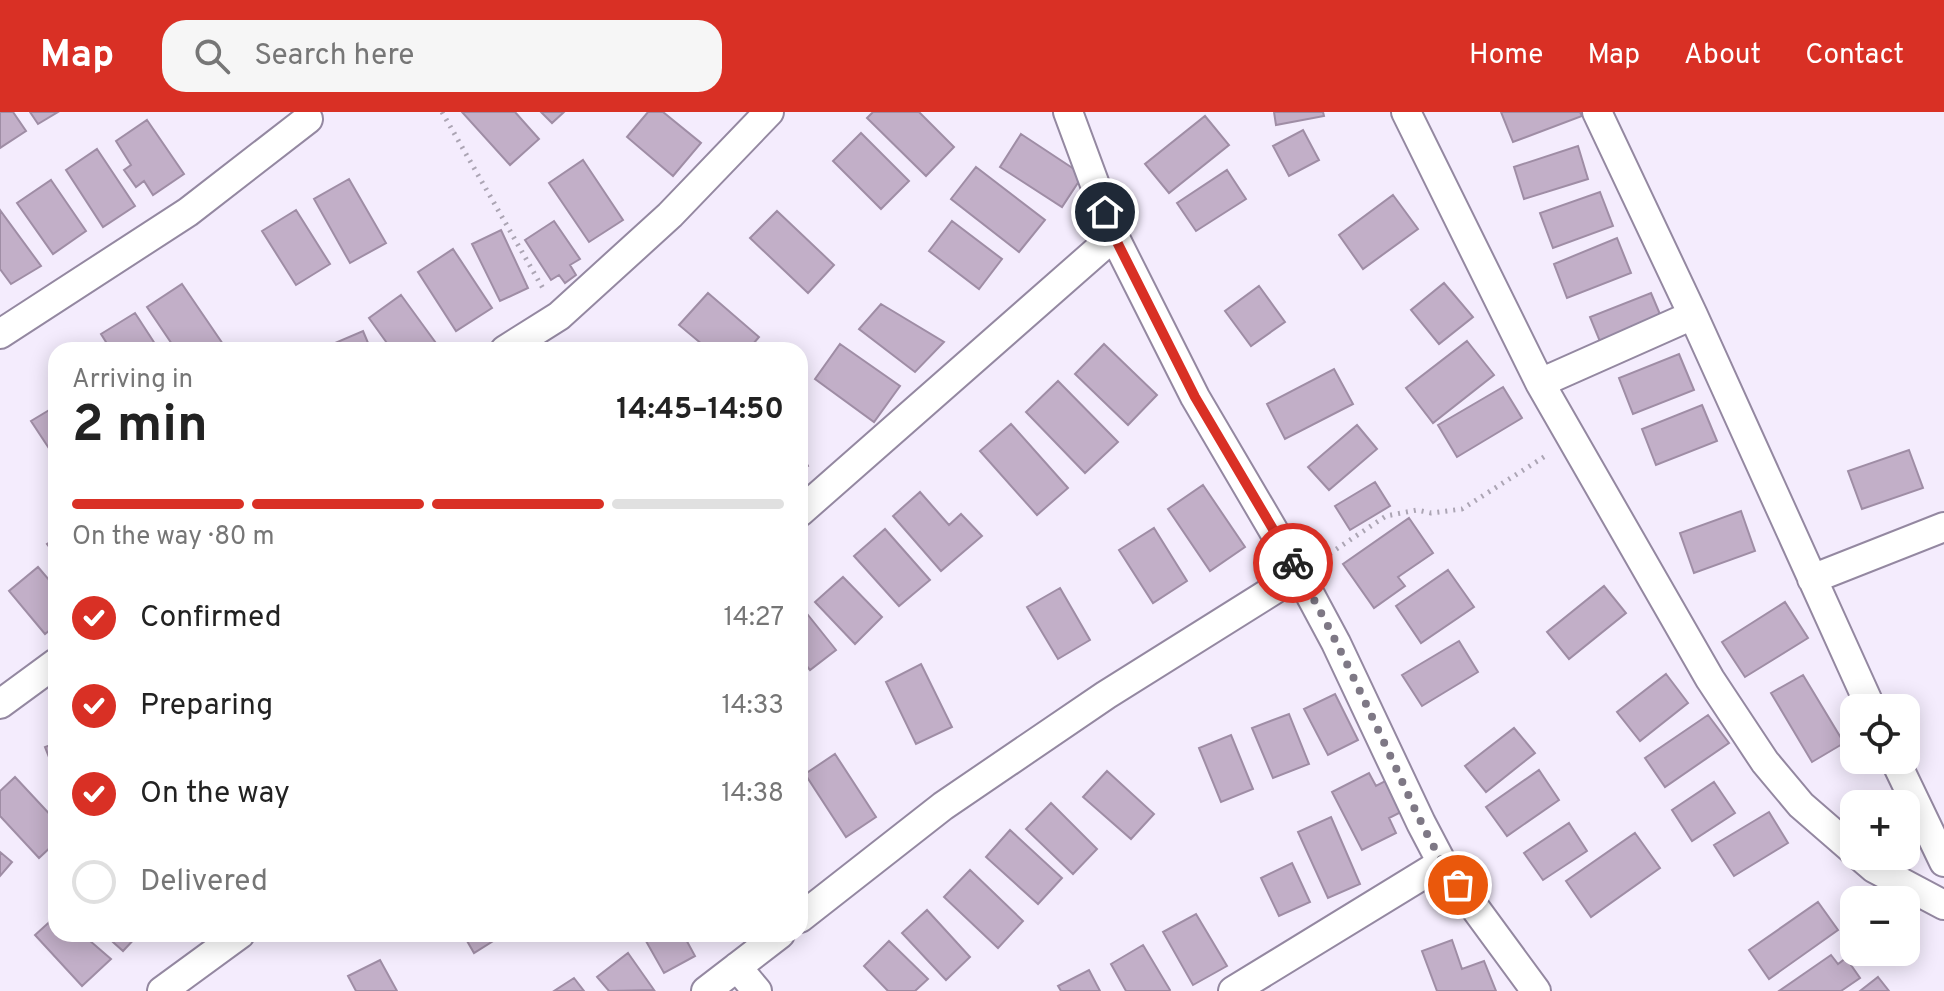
<!DOCTYPE html>
<html lang="en">
<head>
<meta charset="utf-8">
<style>
  :root { --surface:#fff; --page:#f6f6f6; --text:#222; --muted:#767676; --line:#e0e0e0; --accent:#d93025 }
  body { margin:0; font-family:Overpass,sans-serif; background:var(--page); color:var(--text); height:100vh; display:flex; flex-direction:column; font-size:30px; white-space:nowrap }
  * { box-sizing:border-box; margin:0 }
  p { font-size:26px; color:var(--muted) }
  .icon { flex:none; width:44px; height:44px; fill:none; stroke:currentColor; stroke-width:2; stroke-linecap:round; stroke-linejoin:round }
  .map { position:relative; flex:1; overflow:hidden }
  .panel { position:absolute; left:48px; top:230px; width:760px; height:600px; display:flex; flex-direction:column; background:var(--surface); border-radius:24px; box-shadow:0 4px 20px #0003 }
  .panel>* { flex:none }
  .fabs { position:absolute; left:1840px; top:582px; display:grid; gap:16px }
  .fabs a { display:grid; place-items:center; width:80px; height:80px; border-radius:16px; background:var(--surface); box-shadow:0 4px 20px #0003; font-size:40px }
  .pin { position:absolute; display:grid; place-items:center; width:68px; height:68px; color:#fff; margin:-34px; border:4px solid #fff; border-radius:50%; box-shadow:0 2px 8px #0007 }
  .courier { position:absolute; display:grid; place-items:center; width:80px; height:80px; margin:-40px; border:6px solid #d93025; border-radius:50%; background:#fff; color:#222; box-shadow:0 2px 10px #0007 }
  .head em { font-style:normal; font-weight:700 }
  .head div { display:flex; flex-direction:column-reverse }
  .head { display:flex; align-items:center; justify-content:space-between; height:136px; padding:0 24px }
  h1 { font-size:52px; font-weight:700; line-height:60px }
  .bar { display:grid; grid-template-columns:repeat(4,1fr); gap:12px 8px; align-content:center; height:96px; padding:0 24px }
  .bar i { height:10px; border-radius:6px; background:var(--line) }
  .bar .current { background:var(--accent) }
  .bar p { grid-column:span 4 }
  ol { padding:0 24px; list-style:none }
  li { display:flex; align-items:center; gap:24px; height:88px }
  li p { margin-inline-start:auto }
  li .icon { padding:8px; border-radius:50%; background:var(--accent); color:#fff; stroke-width:4 }
  li:last-child { color:var(--muted) }
  li i { width:44px; height:44px; border:4px solid var(--line); border-radius:50% }
  header { display:flex; align-items:center; gap:48px; box-sizing:border-box; height:112px; padding:0 40px; background:var(--accent); color:#fff }
  header strong { font-size:38px }
  nav { display:flex; gap:44px; margin-inline-start:auto; font-size:28px }
  .search { width:560px; height:72px; background:var(--page); display:flex; align-items:center; gap:20px; box-sizing:border-box; padding:0 28px; border-radius:24px; color:var(--muted); font-size:30px }
  .map>svg:first-child { display:block }
</style>
</head>
<body>
<header>
<strong>Map</strong>
<div class="search"><svg class="icon" aria-label="search" viewBox="0 0 24 24"><circle cx="10" cy="10" r="6"/><path d="M15 15l6 6"/></svg>Search here</div>
<nav><a>Home</a><a>Map</a><a>About</a><a>Contact</a></nav>
</header>
<div class="map">
<svg width="1944" height="879" viewBox="0 0 1944 879">
  <rect width="100%" height="100%" fill="#f4ecfd"/>
  <!-- building -->
  <path fill="#c2afc8" stroke="#9f8da5" stroke-width="2" d="M0,0H13L26,19L0,36Z
    M30,0H58L38,12Z
    M462,0H515L539,27L510,53Z
    M541,0H564L552,11Z
    M648,0H663L701,31L673,64L627,25Z
    M873,0H919L954,35L926,64L867,6Z
    M1274,0H1323L1324,4L1276,13Z
    M1501,0H1580L1582,4L1513,30Z
    M1205,4L1229,33L1169,81L1145,52Z
    M147,8L184,62L153,83L144,69L136,75L124,58L131,53L116,29Z
    M1303,18L1319,48L1289,64L1273,34Z
    M861,21L909,69L881,97L833,49Z
    M1021,22L1083,63L1062,95L1000,55Z
    M1578,34L1588,67L1524,87L1514,55Z
    M97,37L135,94L103,115L66,58Z
    M583,48L623,108L589,130L549,71Z
    M976,55L1045,108L1019,140L951,87Z
    M1227,58L1246,87L1196,119L1177,91Z
    M349,67L386,131L350,151L314,87Z
    M51,68L86,119L53,142L17,91Z
    M1600,80L1613,114L1553,136L1540,101Z
    M1393,83L1418,117L1363,157L1339,123Z
    M0,98L41,154L11,172L0,157Z
    M296,98L330,152L296,173L262,119Z
    M777,99L834,153L808,181L750,126Z
    M554,109L580,147L570,153L576,163L565,171L559,163L551,168L525,128Z
    M952,109L1002,147L979,177L929,139Z
    M501,118L528,176L500,189L472,132Z
    M1617,126L1631,161L1567,186L1554,152Z
    M453,137L492,196L456,219L418,160Z
    M1444,171L1473,205L1439,232L1411,198Z
    M182,172L227,238H176L147,195Z
    M1259,174L1285,210L1251,234L1225,199Z
    M708,181L759,225L748,238H709L679,213Z
    M1651,181L1662,207L1601,232L1590,205Z
    M401,183L441,238H392L369,206Z
    M881,192L944,230L915,260L859,217Z
    M135,201L159,238H111L101,222Z
    M363,219L371,238H330L328,234Z
    M1467,229L1494,263L1433,311L1406,276Z
    M840,232L900,274L874,310L815,267Z
    M1104,232L1157,283L1128,313L1075,262Z
    M1679,242L1694,278L1633,302L1619,266Z
    M1334,257L1353,292L1285,327L1267,292Z
    M1058,269L1118,330L1085,361L1026,300Z
    M1503,275L1522,306L1457,345L1438,313Z
    M1702,293L1717,329L1656,353L1642,317Z
    M56,294V347L31,309Z
    M1011,312L1068,376L1037,403L980,339Z
    M1357,313L1377,337L1329,378L1308,355Z
    M1909,338L1923,376L1862,397L1848,359Z
    M800,340L808,354L800,359Z
    M1375,370L1390,394L1350,418L1335,394Z
    M1203,373L1245,435L1210,459L1168,397Z
    M920,380L949,413L961,402L982,424L941,459L893,404Z
    M1741,399L1755,439L1694,461L1680,421Z
    M1409,406L1433,441L1398,465L1405,474L1374,496L1343,452Z
    M1154,416L1187,469L1153,491L1119,438Z
    M885,417L930,468L899,494L854,444Z
    M56,426V444L47,432Z
    M38,455L56,476V513L45,522L9,479Z
    M1448,458L1474,495L1421,531L1396,494Z
    M843,465L882,505L855,532L815,490Z
    M1604,474L1626,501L1569,547L1547,520Z
    M1060,476L1090,528L1058,547L1027,495Z
    M1785,490L1808,526L1745,565L1722,530Z
    M800,493L836,538L810,558L800,546Z
    M1459,529L1478,560L1422,594L1402,563Z
    M921,552L952,615L916,632L886,570Z
    M1666,562L1688,591L1640,629L1617,600Z
    M1803,563L1844,631L1812,650L1771,581Z
    M1335,582L1358,628L1328,643L1304,597Z
    M1289,602L1309,652L1273,666L1252,616Z
    M1708,603L1729,631L1665,675L1645,646Z
    M1514,616L1535,641L1486,680L1465,654Z
    M1231,623L1253,677L1221,690L1199,636Z
    M56,631V663L45,635Z
    M835,642L876,705L846,725L805,662Z
    M1539,658L1559,688L1507,724L1486,695Z
    M1107,659L1154,702L1131,727L1083,685Z
    M1369,661L1376,674L1391,666L1407,697L1389,706L1396,721L1362,738L1332,680Z
    M15,665L56,709V730L39,746L0,704V679Z
    M1714,670L1735,701L1692,729L1672,698Z
    M1051,691L1097,737L1073,762L1026,717Z
    M1769,700L1788,731L1734,764L1714,733Z
    M1331,705L1360,772L1328,786L1298,720Z
    M1569,711L1587,739L1543,768L1524,741Z
    M1010,718L1062,766L1038,792L986,745Z
    M1635,721L1660,756L1591,805L1566,769Z
    M0,740L12,750L0,764Z
    M1292,751L1310,790L1279,804L1261,766Z
    M970,758L1023,809L998,836L944,785Z
    M1818,790L1838,818L1769,867L1749,838Z
    M927,798L970,845L946,868L902,821Z
    M1196,802L1227,854L1193,873L1163,820Z
    M56,804V822H82L111,847L82,874L35,823Z
    M104,822H139L123,839Z
    M463,822H499L501,824L474,841Z
    M642,822H683L695,844L664,861Z
    M1452,828L1462,857L1484,849L1496,879H1437L1422,839Z
    M889,829L928,867L915,879H888L864,854Z
    M1143,833L1170,878L1169,879H1126L1111,852Z
    M628,841L654,878L609,879L597,865Z
    M1831,843L1838,852L1846,846L1860,866L1841,879H1779Z
    M380,848L397,879H356L348,864Z
    M1089,858L1100,879H1061L1058,874Z
    M1878,865L1889,879H1860Z
    M574,866L584,879H554Z"/>
  <g fill="none" stroke-linecap="round" stroke-linejoin="round">
    <defs>
      <path id="minor" d="M1068,0L1114,124L1195,285L1299,462L1336,531L1421,711L1442,751L1536,879
        M1406,0L1540,271L1710,567L1765,650L1801,693L1854,739
        M1597,0L1693,203L1871,596
        M0,222L188,100L308,7
        M505,238L559,204L670,103L769,0
        M1540,271L1693,203
        M800,400L1114,124
        M1812,467L1944,415
        M0,592L56,551
        M1895,648L1944,750
        M1860,744L1874,756L1944,793
        M800,806L943,694L1106,583L1299,462
        M737,855L757,879
        M162,879L240,822
        M706,879L780,822
        M1233,879L1442,751"/>
    </defs>
    <!-- minor casing -->
    <use href="#minor" stroke="#9488a1" stroke-width="32"/>
    <!-- path -->
    <path stroke="#aca5b4" stroke-width="5" stroke-dasharray="2 6" stroke-linecap="butt" d="M442,0L545,180
      M1323,446L1386,404L1417,398L1431,401L1462,397L1547,343"/>
    <!-- minor -->
    <use href="#minor" stroke="#fff" stroke-width="28"/>
  </g>
  <g fill="none" stroke-linecap="round" stroke-linejoin="round">
    <!-- done -->
    <path stroke="#7e7885" stroke-width="8" stroke-dasharray="0 14.4" d="M1293,451C1332,516 1363,586 1395,654C1414,695 1431,736 1458,773"/>
    <!-- route -->
    <path stroke="#d93025" stroke-width="10" d="M1105,100L1114,124L1195,285L1293,451"/>
  </g>
</svg>
<div class="fabs">
<a><svg class="icon" aria-label="locate" viewBox="0 0 24 24"><circle cx="12" cy="12" r="6"/><path d="M12 2v4M12 18v4M2 12h4M18 12h4"/></svg></a>
<a>+</a>
<a>−</a>
</div>
<div class="pin" style="left:1458px;top:773px;background:#ea580c"><svg class="icon" aria-label="bag" viewBox="0 0 24 24"><path d="M5 8h14l-1 12H6zM9 8a3 3 0 0 1 6 0"/></svg></div>
<div class="pin" style="left:1105px;top:100px;background:#1f2937"><svg class="icon" aria-label="home" viewBox="0 0 24 24"><path d="M3 11l9-7 9 7M6 9v11h12V9"/></svg></div>
<div class="courier" style="left:1293px;top:451px"><svg class="icon" aria-label="bike" viewBox="0 0 24 24"><circle cx="6" cy="16" r="4"/><circle cx="18" cy="16" r="4"/><path d="M6 16l4-8h5l3 8M10 8l3 8H6M13 5h3"/></svg></div>
<section class="panel">
<div class="head"><div><h1>2 min</h1><p>Arriving in</p></div><em>14:45–14:50</em></div>
<div class="bar"><i class="current"></i><i class="current"></i><i class="current"></i><i></i><p>On the way · 80 m</p></div>
<ol>
<li><svg class="icon" aria-label="check" viewBox="0 0 24 24"><path d="M5 12l5 5 9-10"/></svg>Confirmed<p>14:27</p></li>
<li><svg class="icon" aria-label="check" viewBox="0 0 24 24"><path d="M5 12l5 5 9-10"/></svg>Preparing<p>14:33</p></li>
<li><svg class="icon" aria-label="check" viewBox="0 0 24 24"><path d="M5 12l5 5 9-10"/></svg>On the way<p>14:38</p></li>
<li><i></i>Delivered</li>
</ol>
</section>
</div>
</body>
</html>
